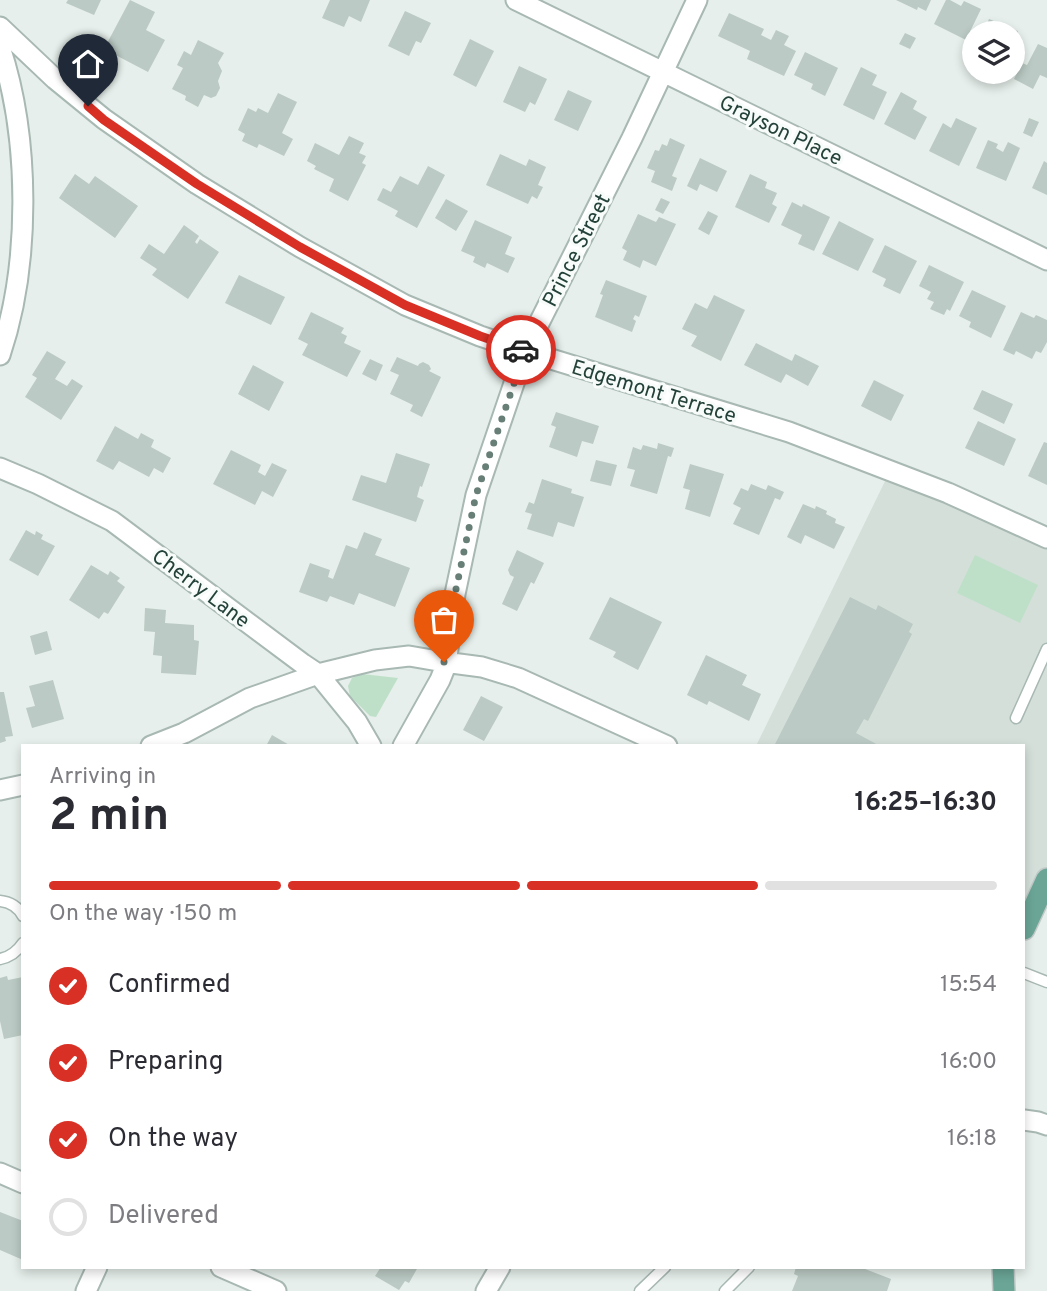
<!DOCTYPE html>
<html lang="en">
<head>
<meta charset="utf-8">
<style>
  :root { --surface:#fff; --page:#f7f7f7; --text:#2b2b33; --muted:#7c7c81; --line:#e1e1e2; --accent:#d93025 }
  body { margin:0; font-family:Overpass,sans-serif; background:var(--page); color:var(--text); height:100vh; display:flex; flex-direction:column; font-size:26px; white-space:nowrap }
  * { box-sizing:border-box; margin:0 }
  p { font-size:23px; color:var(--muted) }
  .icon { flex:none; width:38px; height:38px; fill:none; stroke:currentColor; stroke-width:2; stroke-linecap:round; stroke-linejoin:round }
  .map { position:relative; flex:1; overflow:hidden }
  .sheet { position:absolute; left:21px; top:744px; width:1004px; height:525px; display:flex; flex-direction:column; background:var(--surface); border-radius:0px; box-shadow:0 4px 10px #0003 }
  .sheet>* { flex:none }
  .controls { position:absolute; left:962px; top:21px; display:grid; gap:14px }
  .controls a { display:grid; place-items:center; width:63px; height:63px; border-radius:50%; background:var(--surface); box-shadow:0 4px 10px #0003; font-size:35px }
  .pin { position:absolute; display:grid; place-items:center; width:60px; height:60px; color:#fff; margin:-72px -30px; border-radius:50% 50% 50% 0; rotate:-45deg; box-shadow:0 0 7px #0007 }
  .pin .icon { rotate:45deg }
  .courier { position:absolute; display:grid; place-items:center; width:70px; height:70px; margin:-35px; border:5px solid #d93025; border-radius:50%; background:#fff; color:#222; box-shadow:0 2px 9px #0007 }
  .overview em { font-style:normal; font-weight:700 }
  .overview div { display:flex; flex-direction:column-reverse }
  .overview { display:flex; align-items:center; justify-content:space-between; height:119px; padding:0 28px }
  h1 { font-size:46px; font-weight:700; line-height:52px }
  .bar { display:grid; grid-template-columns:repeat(4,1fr); gap:10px 7px; align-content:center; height:84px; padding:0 28px }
  .bar i { height:9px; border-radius:5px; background:var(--line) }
  .bar .on { background:var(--accent) }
  .bar p { grid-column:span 4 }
  ol { padding:0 28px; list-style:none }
  li { display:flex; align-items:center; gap:21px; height:77px }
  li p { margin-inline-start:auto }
  li .icon { padding:7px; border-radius:50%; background:var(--accent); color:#fff; stroke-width:4 }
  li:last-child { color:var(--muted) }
  li i { width:38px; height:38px; border:4px solid var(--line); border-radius:50% }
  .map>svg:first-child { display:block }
</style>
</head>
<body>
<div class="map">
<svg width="1047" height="1291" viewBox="0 0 1047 1291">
  <rect width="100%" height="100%" fill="#e6efeb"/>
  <!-- built -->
  <path fill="#d4dfda" d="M890,471L1047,538V879L1024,929V746H756Z"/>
  <!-- green -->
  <path fill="#bfe0c8" d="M975,555L1038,585L1020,623L957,593Z
    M362,674L398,678L376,717L370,716L350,696L348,686L352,678Z"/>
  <!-- building -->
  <path fill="#bbcac4" d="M68,0H101L94,15L66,3Z
    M130,0L155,12L146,30L165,40L148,72L104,49Z
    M330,0H370L361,22L349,16L344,27L322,18Z
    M896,0H931L926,11L918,7L917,10Z
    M946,0H950L961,6L964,1L981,9L966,40L934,24Z
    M405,11L431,23L421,43L416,41L409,56L388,46Z
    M729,13L764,29L761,35L771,40L776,30L789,36L784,45L796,51L784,76L747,59L750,51L718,36Z
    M989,19L1018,31L1015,38L1023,42L1013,65V33H983Z
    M905,33L916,38L910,49L899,44Z
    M470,39L494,51L476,87L453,75Z
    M198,40L224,53L218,63L222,71L218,81L220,88L216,96L211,98L204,95L198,107L185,100L186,96L172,89L183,68L177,65L184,51L191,55Z
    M1038,44L1047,48V78L1040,75L1033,89L1014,79L1022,63L1027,65Z
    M805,52L838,68L825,96L811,89L813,84L794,75Z
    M519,66L547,79L535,105L530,102L525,112L503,102Z
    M861,67L877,75L872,85L887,92L874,120L843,105Z
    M568,90L592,101L578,131L554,120Z
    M901,92L917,101L913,109L927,117L915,140L884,124Z
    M278,93L297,102L282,133L293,139L284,156L259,144L257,148L242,141L245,134L238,130L248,108L256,112L258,108L268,113Z
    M956,118L977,128L959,166L929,151L943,123L951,128Z
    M1029,118L1039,122L1032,137L1023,133Z
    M349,136L364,143L359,153L366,156L362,163L366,165L348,201L329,191L334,179L314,169L316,166L307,161L315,143L339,155Z
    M670,138L685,145L672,176L677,178L672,191L651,182L655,171L647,168L655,150L659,151L662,144L667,146Z
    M988,140L998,144L996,148L1003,152L1008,142L1020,148L1006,181L976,168Z
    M500,154L526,166L529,159L546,167L538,185L543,187L537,199L532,196L528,204L486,185Z
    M700,158L727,171L717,192L700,184L697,191L687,186Z
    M1044,161L1047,163V195L1032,188Z
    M428,166L445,175L417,228L395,216L398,211L377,200L383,188L391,192L400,176L418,185Z
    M75,174L89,184L95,176L138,206L115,238L59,198Z
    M750,174L767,182L765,188L777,193L772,204L777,207L769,223L735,207Z
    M661,198L670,202L663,214L655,210Z
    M446,199L468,211L456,231L435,218Z
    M792,202L802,207L803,204L830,217L814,251L798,244L802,235L781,225Z
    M708,211L718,216L709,235L698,229Z
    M638,214L656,222L659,217L676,224L656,266L643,260L640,268L623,260L627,251L622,248Z
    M475,220L512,237L505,254L515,258L508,273L487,263L485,268L473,262L475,257L461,251Z
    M839,221L874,239L858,271L822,254Z
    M184,225L199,236L195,242L197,244L200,239L219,252L188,299L152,275L157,269L140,258L149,244L164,254Z
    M885,245L917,261L900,294L883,286L886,279L872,272Z
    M929,265L964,282L950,311L947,309L944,315L930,309L934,302L927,299L931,292L919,286Z
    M239,275L285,297L271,325L225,303Z
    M606,280L647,296L639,317L635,315L633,319L636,321L632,332L595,317L603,295L600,294Z
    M972,290L1006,306L991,338L969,327L971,322L959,316Z
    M714,295L745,310L721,361L691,346L697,336L682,329L695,303L707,309Z
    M311,312L344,328L341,333L347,336L344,343L361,351L347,377L302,355L308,344L298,339Z
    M1021,312L1034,318L1036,315L1047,320V342L1041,353L1036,351L1032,359L1016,351L1014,355L1003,350Z
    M756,343L792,361L795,354L819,366L808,386L786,374L781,383L744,365Z
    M47,351L66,362L55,379L67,386L72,379L83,386L61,420L25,397L37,378L32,375Z
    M397,357L418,366L419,364L423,362L429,365L431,369L429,371L441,377L422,417L410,411L413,405L390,394L399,375L390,371Z
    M370,359L383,365L376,381L362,374Z
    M253,365L284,382L269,411L238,394Z
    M874,380L904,395L891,421L861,406Z
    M982,390L1013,404L1004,424L973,409Z
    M556,412L599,426L593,444L582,441L577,457L549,447L556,427L551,425Z
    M978,421L1016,439L1004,466L965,448Z
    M115,426L138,439L141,433L154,440L151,447L171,458L163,473L154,468L149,477L119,461L113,470L96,461Z
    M1044,442L1047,443V485L1028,476Z
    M658,443L674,448L671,457L668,456L657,494L630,486L635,470L627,468L633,447L641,450L643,445L657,449Z
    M231,450L261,465L258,472L265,476L272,463L287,470L273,497L262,491L255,505L213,484Z
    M396,453L430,464L422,487L420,486L417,497L424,500L416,522L352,500L361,475L386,483Z
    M596,460L617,465L611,486L590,481Z
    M690,464L724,474L710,517L685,509L690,490L683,488Z
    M542,479L572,489L571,493L584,497L574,527L558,522L553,537L527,529L532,514L525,512L529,502L534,504Z
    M751,484L766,490L768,485L784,492L780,500L775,498L759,535L733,524L741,508L733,504L741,488L748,491Z
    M803,504L815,509L816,506L827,511L826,514L836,519L835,523L845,527L834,549L805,535L801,544L787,537Z
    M26,530L35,535L36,531L43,535L41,539L55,546L38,576L9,560Z
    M364,532L382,539L375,555L410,568L395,607L359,593L354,605L330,596L327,602L299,592L310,563L330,570L328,577L333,579L346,545L357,549Z
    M517,550L544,563L534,584L531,582L517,611L502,604L514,577L510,575L508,570Z
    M91,565L108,575L110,571L120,578L117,581L125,587L108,614L104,612L99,619L69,600Z
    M610,597L662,622L638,670L613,657L616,652L589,639Z
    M850,597L876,610L878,605L913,624L909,632L912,634L868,721L864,719L856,733L880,746H774Z
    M145,608L166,610L165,623L194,625V640L199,641L196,675L161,673L162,656L153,655L155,632L144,631Z
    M47,631L52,650L35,655L30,636Z
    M706,655L747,675L742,685L761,694L749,721L709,701L707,705L687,695Z
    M53,680L64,719L32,728L26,708L35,706L29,686Z
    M0,692H4L13,736L5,737L6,741L0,743Z
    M481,696L503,707L484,741L463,730Z
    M272,735L291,746H266Z
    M7,976L8,980L23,977V1035L4,1039L0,1021V978Z
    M0,1212L23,1221V1260L0,1250Z
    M381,1267H418L409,1283L405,1281L399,1290L375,1276Z
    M796,1267H860L891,1279L887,1291H792L798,1276L794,1274Z"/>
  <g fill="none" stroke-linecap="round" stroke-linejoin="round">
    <defs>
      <path id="service" d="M1016,718L1047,649
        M0,901C10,902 18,907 23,916
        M0,959C10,957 17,952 23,943
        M1024,973L1047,982
        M640,1291L665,1267
        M725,1291L749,1267"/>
      <path id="minor" d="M516,0L1047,260
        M0,27L55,79L104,119L197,184L300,247L405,305L480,336L525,351L789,432L948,493L1047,538
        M0,47C30,138 31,263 0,355
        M0,468L38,484L112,521L303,664L318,674L357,722L371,746
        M151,746L184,733L250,698L318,674L375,660L409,656L444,662L482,667L518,678L667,746
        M403,746L440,680L446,665L455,594L476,495L525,351L632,138L697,0
        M0,790L23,785
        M1024,1120L1038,1122L1047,1125
        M0,1173L23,1183
        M221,1267L276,1291
        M86,1291L97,1267
        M486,1291L500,1267"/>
      <path id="primary" d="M1024,929L1047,879
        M1003,1267L1004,1291"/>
    </defs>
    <!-- service casing -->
    <use href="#service" stroke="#a8b8b2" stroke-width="13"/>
    <!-- minor casing -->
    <use href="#minor" stroke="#a8b8b2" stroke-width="23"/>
    <!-- primary casing -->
    <use href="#primary" stroke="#c2cac8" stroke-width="24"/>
    <!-- service -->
    <use href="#service" stroke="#fff" stroke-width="10"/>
    <!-- minor -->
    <use href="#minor" stroke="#fff" stroke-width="19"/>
    <!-- primary -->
    <use href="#primary" stroke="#6aa596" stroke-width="21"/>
  </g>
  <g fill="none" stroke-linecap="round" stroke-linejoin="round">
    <!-- done -->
    <path stroke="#687f78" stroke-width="7" stroke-dasharray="0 12.6" d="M444,662H446L455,594L476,495L525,351L521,350"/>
    <!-- route -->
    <path stroke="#d93025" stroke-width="9" d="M88,106L104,120L197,184L300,247L405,305L480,336L521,350"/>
  </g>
  <g text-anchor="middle" stroke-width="6" stroke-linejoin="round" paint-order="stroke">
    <!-- street labels -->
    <g font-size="21" fill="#24423a" stroke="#f7fbf9">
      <text transform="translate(781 130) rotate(26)" y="7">Grayson Place</text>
      <text transform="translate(576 250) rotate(-63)" y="7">Prince Street</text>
      <text transform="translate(654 391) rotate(17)" y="7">Edgemont Terrace</text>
      <text transform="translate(201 588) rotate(37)" y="7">Cherry Lane</text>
    </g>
  </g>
</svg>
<div class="controls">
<a><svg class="icon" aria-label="layers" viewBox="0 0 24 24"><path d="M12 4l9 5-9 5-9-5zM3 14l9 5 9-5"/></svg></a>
</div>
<div class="pin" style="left:444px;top:662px;background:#ea580c"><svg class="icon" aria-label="bag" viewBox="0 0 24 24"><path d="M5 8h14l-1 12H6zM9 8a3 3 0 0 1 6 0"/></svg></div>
<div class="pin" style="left:88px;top:106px;background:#1f2937"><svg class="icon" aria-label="home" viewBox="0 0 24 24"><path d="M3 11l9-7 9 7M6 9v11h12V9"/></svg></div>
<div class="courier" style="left:521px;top:350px"><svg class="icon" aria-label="car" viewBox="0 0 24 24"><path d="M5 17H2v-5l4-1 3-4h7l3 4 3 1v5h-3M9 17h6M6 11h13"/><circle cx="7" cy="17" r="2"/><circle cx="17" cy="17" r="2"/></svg></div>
<section class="sheet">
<div class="overview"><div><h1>2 min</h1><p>Arriving in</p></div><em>16:25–16:30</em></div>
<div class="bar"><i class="on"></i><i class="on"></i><i class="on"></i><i></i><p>On the way · 150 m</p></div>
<ol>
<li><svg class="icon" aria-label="check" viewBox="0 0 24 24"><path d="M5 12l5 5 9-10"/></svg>Confirmed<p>15:54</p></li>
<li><svg class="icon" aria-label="check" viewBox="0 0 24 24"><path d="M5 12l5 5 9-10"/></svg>Preparing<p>16:00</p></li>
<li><svg class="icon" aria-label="check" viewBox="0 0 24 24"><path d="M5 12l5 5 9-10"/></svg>On the way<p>16:18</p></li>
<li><i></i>Delivered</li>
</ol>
</section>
</div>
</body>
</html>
